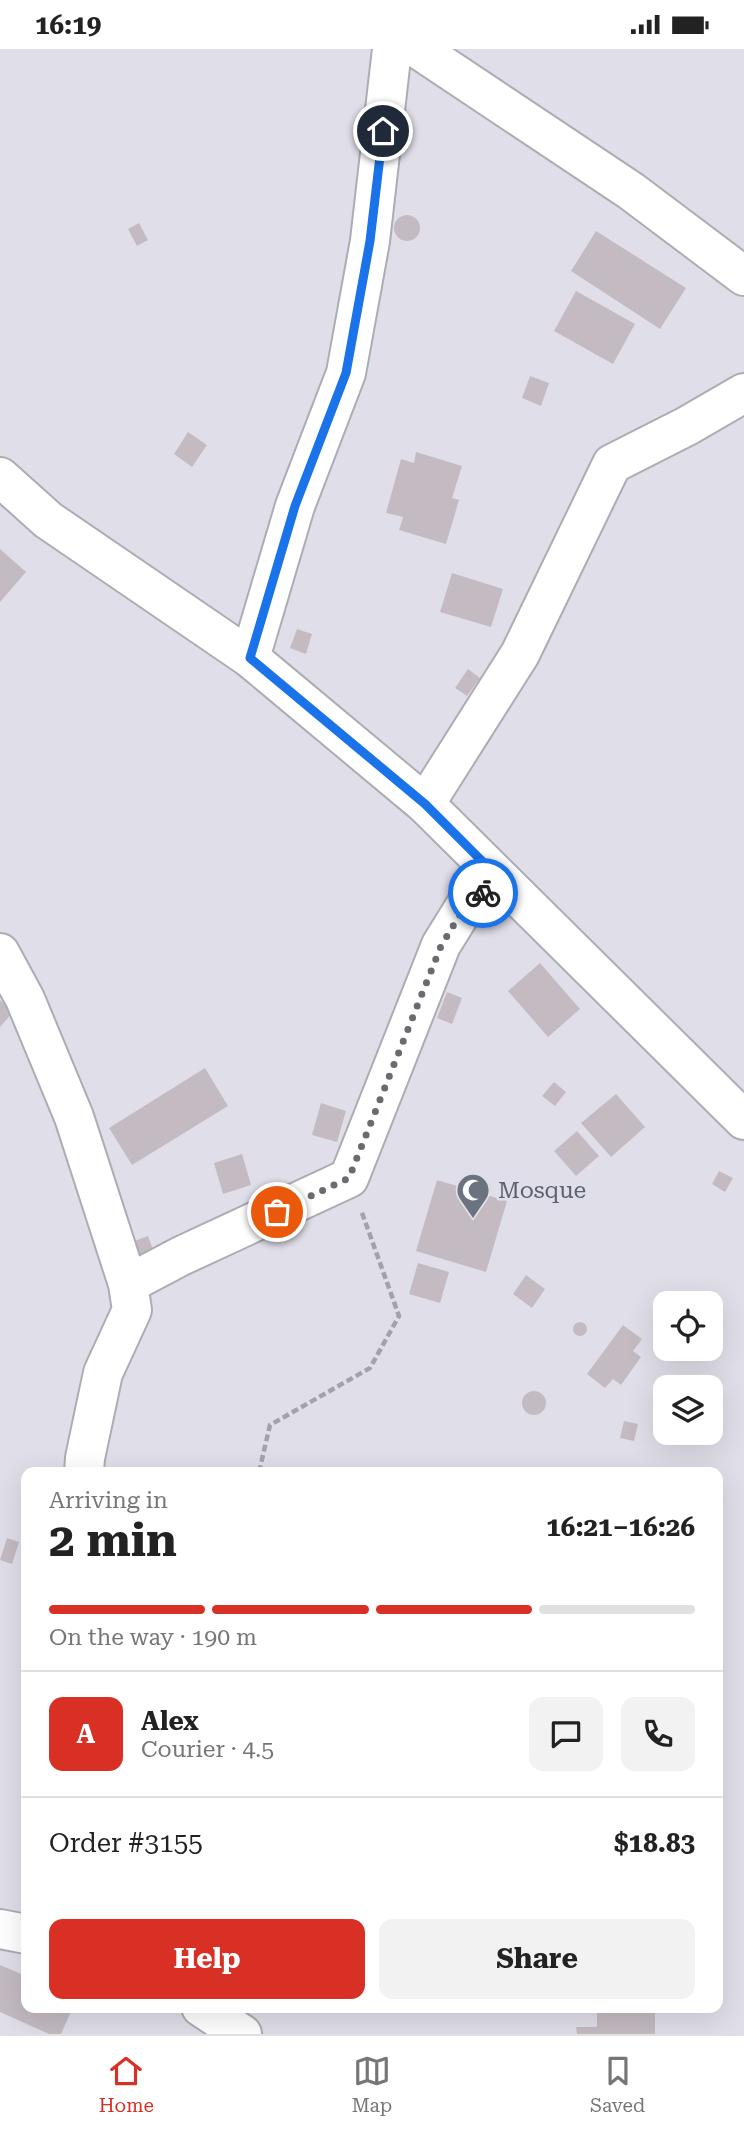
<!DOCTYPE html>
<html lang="en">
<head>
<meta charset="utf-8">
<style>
  :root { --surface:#fff; --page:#f2f2f2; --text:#222; --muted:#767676; --line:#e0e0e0; --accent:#d93025 }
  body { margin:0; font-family:"Roboto Serif",serif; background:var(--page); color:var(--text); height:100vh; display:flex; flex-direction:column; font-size:26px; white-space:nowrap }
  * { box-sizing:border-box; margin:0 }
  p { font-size:23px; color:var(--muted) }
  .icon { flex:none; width:38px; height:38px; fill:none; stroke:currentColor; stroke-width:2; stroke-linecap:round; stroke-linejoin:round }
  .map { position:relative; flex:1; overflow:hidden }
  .side { position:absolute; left:21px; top:1418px; width:702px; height:546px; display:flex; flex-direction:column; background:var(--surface); border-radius:14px; box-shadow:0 7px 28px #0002 }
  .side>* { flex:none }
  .tools { position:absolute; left:653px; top:1242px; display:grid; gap:14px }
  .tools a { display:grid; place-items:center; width:70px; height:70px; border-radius:14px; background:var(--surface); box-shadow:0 7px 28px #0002; font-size:35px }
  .pin { position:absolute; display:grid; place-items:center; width:60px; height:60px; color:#fff; margin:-30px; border:4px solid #fff; border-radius:50%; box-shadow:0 2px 7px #0007 }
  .courier { position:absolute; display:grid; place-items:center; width:70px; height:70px; margin:-35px; border:5px solid #1a73e8; border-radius:50%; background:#fff; color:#222; box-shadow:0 2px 9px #0007 }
  .summary em { font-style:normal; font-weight:700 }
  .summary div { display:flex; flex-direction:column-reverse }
  .summary { display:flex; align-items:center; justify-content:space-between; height:119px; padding:0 28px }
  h1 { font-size:46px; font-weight:700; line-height:52px }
  .bar { display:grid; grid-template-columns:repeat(4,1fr); gap:10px 7px; align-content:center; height:84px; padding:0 28px }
  .bar i { height:9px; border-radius:5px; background:var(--line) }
  .bar .current { background:var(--accent) }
  .bar p { grid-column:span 4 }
  .line { display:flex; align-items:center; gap:18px; padding:0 28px; border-top:2px solid var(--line) }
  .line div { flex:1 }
  .round { display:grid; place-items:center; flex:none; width:74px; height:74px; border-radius:14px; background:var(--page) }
  .action { display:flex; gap:14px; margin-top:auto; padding:14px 28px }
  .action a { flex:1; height:80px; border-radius:14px; background:var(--accent); color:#fff; font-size:28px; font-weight:700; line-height:80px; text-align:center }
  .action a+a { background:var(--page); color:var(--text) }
  .status { display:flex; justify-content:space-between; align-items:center; height:49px; padding:0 35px; background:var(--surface); direction:ltr }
  .status svg { height:19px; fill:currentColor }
  .tabs { display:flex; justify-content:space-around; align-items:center; height:98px; border-top:2px solid var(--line); background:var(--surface); font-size:19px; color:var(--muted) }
  .tabs a { display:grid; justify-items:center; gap:4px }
  .tabs .current { color:var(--accent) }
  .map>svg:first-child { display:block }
</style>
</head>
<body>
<div class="status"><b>16:19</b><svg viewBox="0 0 49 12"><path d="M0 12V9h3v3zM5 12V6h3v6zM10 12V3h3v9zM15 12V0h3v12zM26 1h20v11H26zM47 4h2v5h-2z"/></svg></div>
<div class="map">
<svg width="744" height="1985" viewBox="0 0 744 1985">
  <rect width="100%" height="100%" fill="#e0dfe9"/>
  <!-- building -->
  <path fill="#c4bbc2" d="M394 179a13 13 0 1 1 26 0a13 13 0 1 1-26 0Z
    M139,174L148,191L137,197L128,180Z
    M596,182L686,239L660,280L571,222Z
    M576,242L635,275L613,315L554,282Z
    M530,327L549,334L541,357L522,349Z
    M188,383L207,396L192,418L174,405Z
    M416,403L462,417L452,449L459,451L446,495L399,481L403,468L386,464L401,410L414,414Z
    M0,500L26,523L0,553Z
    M452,524L503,540L491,578L440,563Z
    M297,580L312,585L306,605L290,599Z
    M468,620L480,629L467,647L455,639Z
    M540,914L580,960L548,988L508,942Z
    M447,943L462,949L452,975L437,969Z
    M0,951L13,963L0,978Z
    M205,1019L228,1057L132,1116L109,1079Z
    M554,1033L566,1043L555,1057L542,1047Z
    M616,1045L645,1078L611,1108L581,1074Z
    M321,1054L346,1062L337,1093L312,1086Z
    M577,1082L599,1107L576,1127L554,1102Z
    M242,1105L251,1136L223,1145L214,1114Z
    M719,1122L733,1129L725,1143L712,1135Z
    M437,1131L507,1152L486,1223L416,1202Z
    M148,1187L154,1203L137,1209L132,1193Z
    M418,1214L449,1223L440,1254L409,1245Z
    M526,1226L545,1240L532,1259L513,1245Z
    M573 1280a7 7 0 1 1 14 0a7 7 0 1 1-14 0Z
    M623,1276L642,1290L633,1302L641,1308L621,1336L613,1330L605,1339L587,1325Z
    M522 1354a12 12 0 1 1 24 0a12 12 0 1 1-24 0Z
    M624,1372L638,1375L634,1392L620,1389Z
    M7,1489L19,1493L12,1515L0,1511Z
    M0,1916L26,1927V1958H73L61,1985H49L0,1963Z
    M597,1958H655V1985H577L576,1978H597Z"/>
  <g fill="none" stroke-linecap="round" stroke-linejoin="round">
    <defs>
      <path id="minor" d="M418,0L631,142L744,227
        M250,609L295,457L346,324L370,192L392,0
        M425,755L520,605L612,415L687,377L744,344
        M0,904L25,950L74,1068L128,1235L181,1207L349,1129L441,896L472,846L508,838
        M84,1423L85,1409L103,1324L132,1261L128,1235
        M0,1880L26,1885
        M201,1958L242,1985"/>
      <path id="tertiary" d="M0,428L48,471L250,609L425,755L744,1071"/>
    </defs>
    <!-- minor casing -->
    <use href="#minor" stroke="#acacb5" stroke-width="42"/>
    <!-- tertiary casing -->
    <use href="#tertiary" stroke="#acacb5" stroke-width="42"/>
    <!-- path -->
    <path stroke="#a3a2aa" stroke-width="4.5" stroke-dasharray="7 3.5" stroke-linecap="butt" d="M259,1423L270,1376L370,1319L399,1267L361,1161"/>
    <!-- minor -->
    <use href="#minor" stroke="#fff" stroke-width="38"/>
    <!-- tertiary -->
    <use href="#tertiary" stroke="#fff" stroke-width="38"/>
  </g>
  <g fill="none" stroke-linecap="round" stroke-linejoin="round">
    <!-- done -->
    <path stroke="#6a6a70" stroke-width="7" stroke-dasharray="0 12.6" d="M277,1163L349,1129L441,897L472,846L483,844"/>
    <!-- route -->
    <path stroke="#1a73e8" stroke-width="9" d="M383,82L370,192L346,324L295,457L250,609L425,755L508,838L483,844"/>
  </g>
  <!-- icons -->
  <defs>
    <symbol id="mosque-pin" viewBox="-11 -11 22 30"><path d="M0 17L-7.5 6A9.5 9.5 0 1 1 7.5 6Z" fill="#6b7280" stroke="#e0dfe9"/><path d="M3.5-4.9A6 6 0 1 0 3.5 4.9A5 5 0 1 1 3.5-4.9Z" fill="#fff"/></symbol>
  </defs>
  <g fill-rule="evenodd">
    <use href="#mosque-pin" x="454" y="1122" width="38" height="52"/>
  </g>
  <g text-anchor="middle" stroke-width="5" stroke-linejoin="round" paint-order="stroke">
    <!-- worship labels -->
    <g font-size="23" fill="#5b616d" stroke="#e0dfe9" text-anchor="start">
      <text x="498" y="1149">Mosque</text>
    </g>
  </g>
</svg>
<div class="tools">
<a><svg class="icon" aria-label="locate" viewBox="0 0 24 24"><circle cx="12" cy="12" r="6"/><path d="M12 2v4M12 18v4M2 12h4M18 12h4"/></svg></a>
<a><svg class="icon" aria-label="layers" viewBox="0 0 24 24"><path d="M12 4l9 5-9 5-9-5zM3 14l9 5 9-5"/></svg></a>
</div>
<div class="pin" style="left:277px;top:1163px;background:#ea580c"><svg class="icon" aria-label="bag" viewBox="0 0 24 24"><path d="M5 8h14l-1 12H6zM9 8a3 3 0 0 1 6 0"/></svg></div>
<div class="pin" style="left:383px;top:82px;background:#1f2937"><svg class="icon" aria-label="home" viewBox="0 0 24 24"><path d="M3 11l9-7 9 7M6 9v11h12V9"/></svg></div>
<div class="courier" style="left:483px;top:844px"><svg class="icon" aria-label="bike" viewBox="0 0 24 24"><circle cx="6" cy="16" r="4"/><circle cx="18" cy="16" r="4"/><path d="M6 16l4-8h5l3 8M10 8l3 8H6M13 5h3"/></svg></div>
<section class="side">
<div class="summary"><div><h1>2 min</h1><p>Arriving in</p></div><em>16:21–16:26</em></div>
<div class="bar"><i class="current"></i><i class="current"></i><i class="current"></i><i></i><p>On the way · 190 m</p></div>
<div class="line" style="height:126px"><b class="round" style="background:var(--accent);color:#fff">A</b><div><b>Alex</b><p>Courier · 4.5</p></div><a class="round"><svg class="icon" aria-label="chat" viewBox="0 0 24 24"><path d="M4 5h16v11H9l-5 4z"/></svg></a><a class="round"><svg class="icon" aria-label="phone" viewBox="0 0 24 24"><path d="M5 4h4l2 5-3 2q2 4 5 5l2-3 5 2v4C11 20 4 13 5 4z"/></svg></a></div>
<div class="line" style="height:91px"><div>Order #3155</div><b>$18.83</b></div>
<div class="action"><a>Help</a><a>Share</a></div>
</section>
</div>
<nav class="tabs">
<a class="current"><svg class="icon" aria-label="home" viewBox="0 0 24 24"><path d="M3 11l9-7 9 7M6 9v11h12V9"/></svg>Home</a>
<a><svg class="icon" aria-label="map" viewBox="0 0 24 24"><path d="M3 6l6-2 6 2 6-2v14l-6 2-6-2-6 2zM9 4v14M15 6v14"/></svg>Map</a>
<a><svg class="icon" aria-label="saved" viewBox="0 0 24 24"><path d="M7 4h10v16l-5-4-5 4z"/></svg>Saved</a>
</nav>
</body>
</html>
